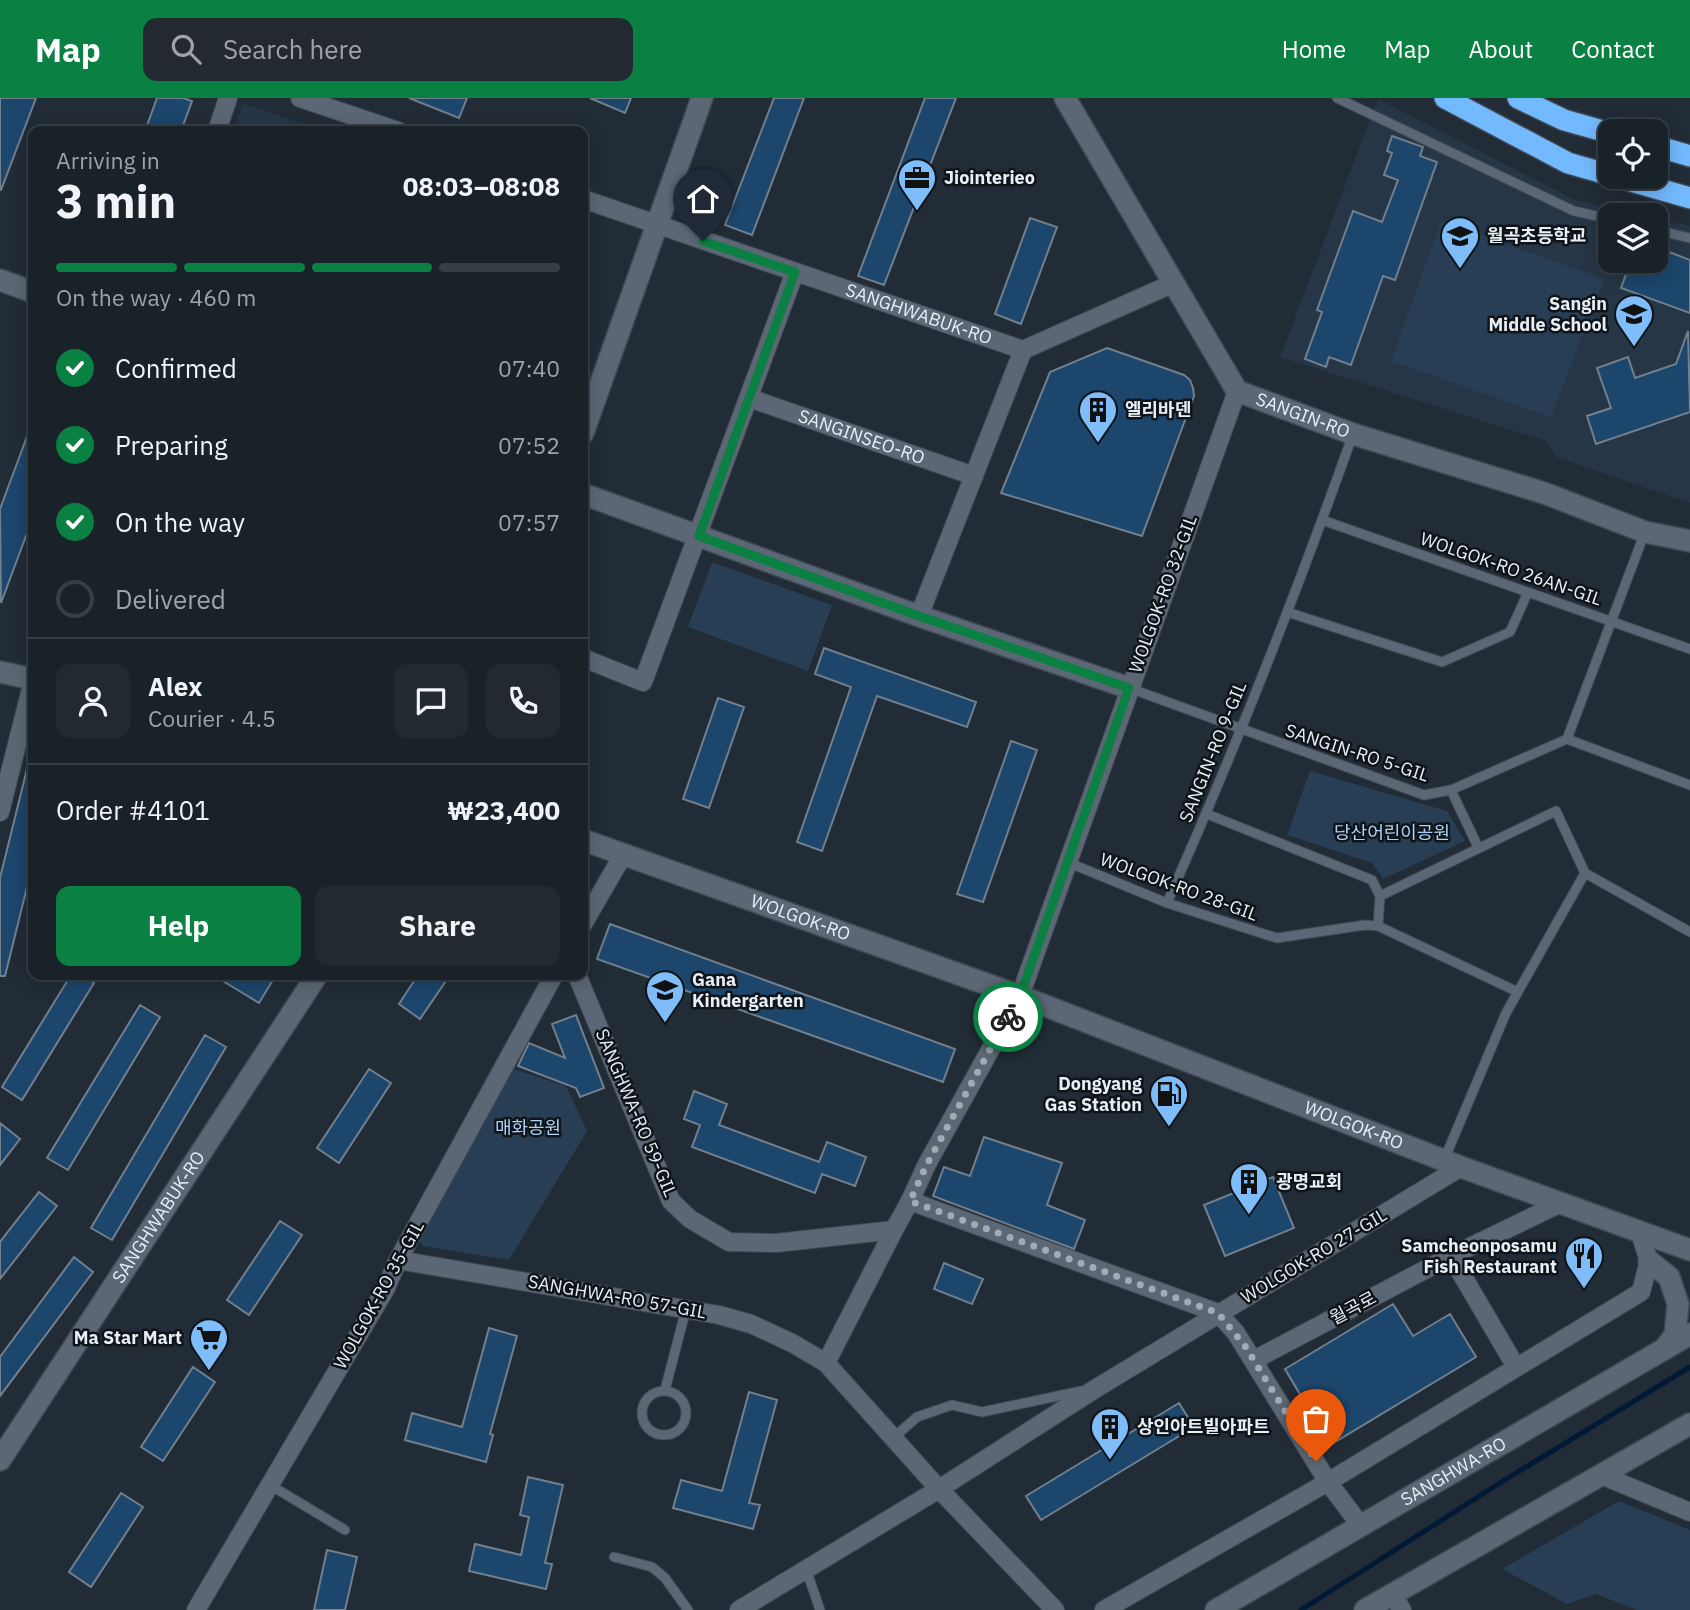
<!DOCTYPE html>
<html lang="en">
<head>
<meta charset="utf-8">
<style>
  :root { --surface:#192129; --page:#222931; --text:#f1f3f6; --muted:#9fa3a8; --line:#373e46; --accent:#0b8043 }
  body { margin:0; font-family:"IBM Plex Sans","Noto Sans KR",sans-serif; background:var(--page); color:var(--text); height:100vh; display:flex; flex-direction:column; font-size:26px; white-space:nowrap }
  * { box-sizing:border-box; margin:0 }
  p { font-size:23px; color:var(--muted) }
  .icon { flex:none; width:38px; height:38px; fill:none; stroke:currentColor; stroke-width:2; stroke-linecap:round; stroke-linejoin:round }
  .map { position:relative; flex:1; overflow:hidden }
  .details { position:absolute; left:28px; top:28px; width:560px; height:854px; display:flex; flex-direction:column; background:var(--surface); border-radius:14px; box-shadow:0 4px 18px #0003,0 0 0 2px var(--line) }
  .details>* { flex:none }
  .fabs { position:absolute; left:1598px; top:21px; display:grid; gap:14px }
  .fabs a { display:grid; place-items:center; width:70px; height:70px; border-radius:14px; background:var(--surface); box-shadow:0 4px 18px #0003,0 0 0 2px var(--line); font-size:35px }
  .pin { position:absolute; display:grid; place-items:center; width:60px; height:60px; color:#fff; margin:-72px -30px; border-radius:50% 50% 50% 0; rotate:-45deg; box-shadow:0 0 7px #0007 }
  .pin .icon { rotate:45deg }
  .courier { position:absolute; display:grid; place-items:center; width:70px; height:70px; margin:-35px; border:5px solid #0b8043; border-radius:50%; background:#fff; color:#222; box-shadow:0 2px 9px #0007 }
  .overview em { font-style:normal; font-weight:700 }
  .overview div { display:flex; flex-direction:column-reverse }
  .overview { display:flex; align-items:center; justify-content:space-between; height:119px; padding:0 28px }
  h1 { font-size:46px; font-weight:700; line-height:52px }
  .bar { display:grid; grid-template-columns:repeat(4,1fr); gap:10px 7px; align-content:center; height:84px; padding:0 28px }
  .bar i { height:9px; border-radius:5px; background:var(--line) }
  .bar .selected { background:var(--accent) }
  .bar p { grid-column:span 4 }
  .line { display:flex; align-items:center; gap:18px; padding:0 28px; border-top:2px solid var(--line) }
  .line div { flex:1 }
  .round { display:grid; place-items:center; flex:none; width:74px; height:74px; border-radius:14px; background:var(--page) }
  ol { padding:0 28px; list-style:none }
  li { display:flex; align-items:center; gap:21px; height:77px }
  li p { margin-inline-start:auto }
  li .icon { padding:7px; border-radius:50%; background:var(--accent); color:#fff; stroke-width:4 }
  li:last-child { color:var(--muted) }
  li i { width:38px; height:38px; border:4px solid var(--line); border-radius:50% }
  .button { display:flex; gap:14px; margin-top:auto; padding:14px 28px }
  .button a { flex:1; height:80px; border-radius:14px; background:var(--accent); color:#fff; font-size:28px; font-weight:700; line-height:80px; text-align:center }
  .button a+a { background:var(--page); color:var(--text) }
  header { display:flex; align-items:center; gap:42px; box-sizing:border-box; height:98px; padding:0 35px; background:var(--accent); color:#fff }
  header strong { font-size:33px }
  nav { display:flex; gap:38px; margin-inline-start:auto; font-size:24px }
  .search { width:490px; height:63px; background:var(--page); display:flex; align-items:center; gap:18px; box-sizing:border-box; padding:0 24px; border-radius:14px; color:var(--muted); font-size:26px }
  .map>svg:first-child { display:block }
</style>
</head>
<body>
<header>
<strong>Map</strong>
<div class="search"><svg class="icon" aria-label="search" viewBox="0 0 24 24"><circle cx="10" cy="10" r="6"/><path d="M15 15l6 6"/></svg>Search here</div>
<nav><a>Home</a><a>Map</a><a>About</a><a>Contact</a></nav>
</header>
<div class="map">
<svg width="1690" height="1512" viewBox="0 0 1690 1512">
  <rect width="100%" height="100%" fill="#212c37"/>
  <!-- built -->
  <path fill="#263646" d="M1378,1L1573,101L1634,117H1610V163H1656V121L1690,128V405L1556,359L1546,343L1280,259Z
    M243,6L326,33H233Z"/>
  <!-- green -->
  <path fill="#283e55" d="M1441,123L1604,181L1551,319L1391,263Z
    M712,464L832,507L808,573L688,529Z
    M1310,673L1447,713L1465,743L1383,781L1372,765L1287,737Z
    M504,968L566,988L587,1033L509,1162L423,1148L413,1134Z
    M1619,1403L1690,1432V1512H1637L1596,1496L1567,1506L1502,1471Z"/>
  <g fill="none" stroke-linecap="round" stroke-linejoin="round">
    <!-- stream -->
    <path stroke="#001934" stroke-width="5" d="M1301,1512L1503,1383L1690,1269"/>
  </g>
  <!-- building -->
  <path fill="#1c466c" stroke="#727f8c" stroke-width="2" d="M0,0H36L1,92H0Z
    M157,0H183L192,3L181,33H145Z
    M409,0H467L459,20Z
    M590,0H631L625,15Z
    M774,0H804L752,137L725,127Z
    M925,0H956L884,187L858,178Z
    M1392,38L1423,49L1420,58L1437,64L1395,182L1383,178L1351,267L1329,259L1326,269L1305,261L1322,214L1317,212L1353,113L1382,124L1398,82L1384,77L1392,55L1387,53Z
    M1030,120L1057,129L1021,226L995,216Z
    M1656,149L1690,162V215L1621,190L1631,163H1656Z
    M1688,233L1690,314L1596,346L1587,318L1611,310L1597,270L1628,259L1635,280L1676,266Z
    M1107,250L1184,277L1190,282L1193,290L1194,298L1142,438L1001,395L1050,274Z
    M32,325L33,419L1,505L0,411Z
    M824,550L976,604L967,629L877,598L822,753L797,744L851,589L815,576Z
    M718,600L744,609L709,710L683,701Z
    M1011,643L1037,652L983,804L957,796Z
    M28,667L33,668V765L5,878H0V780Z
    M610,826L955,951L943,984L597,861Z
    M71,877H80L94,885L22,1002L2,989Z
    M213,877H276L259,905Z
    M418,877H450L420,921L399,906Z
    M140,907L160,919L68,1072L47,1060Z
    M576,917L604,990L580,999L576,990L518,968L529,945L565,960L552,926Z
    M205,937L226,949L112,1142L91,1130Z
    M369,971L391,985L339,1065L317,1050Z
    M694,993L727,1006L719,1027L819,1064L827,1044L866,1059L855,1088L822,1076L815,1095L692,1049L700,1027L684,1021Z
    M0,1025L20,1041L0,1067Z
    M984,1039L1062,1065L1047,1107L1085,1122L1074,1151L933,1098L944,1069L970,1078Z
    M1273,1079L1294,1130L1225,1158L1204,1107Z
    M39,1094L57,1108L0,1181V1144Z
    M280,1123L302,1137L249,1217L227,1202Z
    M74,1159L93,1174L0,1298V1259Z
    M944,1165L983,1181L972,1206L934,1191Z
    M1393,1206L1413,1238L1450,1216L1476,1259L1330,1347L1285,1271Z
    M489,1230L517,1238L490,1336L493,1337L486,1364L405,1342L412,1315L462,1329Z
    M193,1269L215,1284L163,1363L141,1349Z
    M749,1294L777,1302L749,1405L760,1407L753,1431L673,1410L681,1382L722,1393Z
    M1179,1305L1194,1329L1041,1422L1026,1398Z
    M528,1379L563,1387L545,1465L552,1466L546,1491L469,1473L475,1446L521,1457L529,1419L520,1417Z
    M121,1395L143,1409L91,1489L69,1474Z
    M327,1452L357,1459L345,1512H314Z"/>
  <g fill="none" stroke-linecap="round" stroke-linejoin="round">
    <defs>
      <path id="lane" d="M1337,0L1574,113L1610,121
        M1656,132L1690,140
        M1322,422L1690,551
        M1287,514L1442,564L1510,534L1528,494
        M1129,590L1424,697L1451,692L1567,641L1690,687
        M1567,641L1645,434
        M1451,692L1478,749
        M1207,716L1372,782L1380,798L1556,713L1585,775L1690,834
        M1067,764L1167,805L1277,840L1365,827L1378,828L1518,894
        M1167,805C1235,652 1297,494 1353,336
        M1378,828L1380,798
        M1444,1062L1506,915L1585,775
        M665,1292L686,1211
        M642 1315a22 22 0 1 1 44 0a22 22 0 1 1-44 0Z
        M893,1340L917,1319L952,1307L982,1314L1081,1293
        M270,1387L345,1432
        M614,1459L652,1469L665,1480L688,1512
        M806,1471L820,1512"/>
      <g id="street">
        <path d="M300,0L398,33"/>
        <path d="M217,33L228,0"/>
        <path id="s1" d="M583,101L1023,252L1174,185"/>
        <path id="s2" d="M749,300L974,378"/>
        <path d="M919,518L1023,252"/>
        <path d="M583,560L643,584L795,174"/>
        <path d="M0,714L33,583"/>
        <path d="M583,826L623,757"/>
        <path d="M577,877L671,1103L690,1121L729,1144L776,1145L894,1132L910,1103L1218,1215L1236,1235L1328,1384L1361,1428"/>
        <path d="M910,1103L927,1066L1020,898L1237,293"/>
        <path d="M1451,1158L1516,1269"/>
        <path d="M398,1162L719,1217L751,1226L792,1245L826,1265L939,1391L1055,1512"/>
        <path d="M1254,1262L1451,1158L1559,1106"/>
        <path d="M826,1265L894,1132"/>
        <path d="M1601,1377L1690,1414"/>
        <path d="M1392,1495L1402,1512"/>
        <path d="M196,1512L385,1192L398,1162L554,877"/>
        <path d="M739,1512L939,1391L1095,1291L1461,1069"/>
        <path d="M1104,1512L1328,1384L1641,1194L1649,1163L1640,1135"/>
      </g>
      <g id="secondary">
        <path id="s3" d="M1065,0L1237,293L1353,336L1544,395L1645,434L1690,443"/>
        <path d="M0,182L33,194"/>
        <path d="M583,335L702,0"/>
        <path d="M583,396L919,518L1129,590"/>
        <path d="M0,574L33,581"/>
        <path id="s4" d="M583,742L1020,898L1461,1069L1690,1152"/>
        <path d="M1649,1163L1669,1179L1678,1206L1675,1237L1665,1250"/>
        <path id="s5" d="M0,1362L317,877"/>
        <path id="s6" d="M1216,1512L1690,1236"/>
        <path d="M1365,1512L1690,1326"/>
      </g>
      <path id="highway" d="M1445,0L1568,65L1610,77
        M1518,0L1564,22L1610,35
        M1656,48L1690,58
        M1617,79L1690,100"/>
    </defs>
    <!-- lane casing -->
    <use href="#lane" stroke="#3f4852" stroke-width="11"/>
    <!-- street casing -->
    <use href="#street" stroke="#3f4852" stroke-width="20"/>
    <!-- secondary casing -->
    <use href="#secondary" stroke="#3f4852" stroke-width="24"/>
    <!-- highway casing -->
    <use href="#highway" stroke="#3f4852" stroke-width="24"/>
    <!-- lane -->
    <use href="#lane" stroke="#5b6774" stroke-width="9"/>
    <!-- street -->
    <use href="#street" stroke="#5b6774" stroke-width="18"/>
    <!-- secondary -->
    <use href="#secondary" stroke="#5b6774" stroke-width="21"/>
    <!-- highway -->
    <use href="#highway" stroke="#72b9fd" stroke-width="21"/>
  </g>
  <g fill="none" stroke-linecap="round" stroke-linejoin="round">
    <!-- done -->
    <path stroke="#a2aab3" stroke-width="7" stroke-dasharray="0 12.6" d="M1008,919L927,1066L910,1103L1218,1215L1245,1248L1316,1363"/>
    <!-- route -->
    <path stroke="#0b8043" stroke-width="9" d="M703,143L795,174L699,438L919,518L1129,590L1020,898L1008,919"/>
  </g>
  <!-- icons -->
  <defs>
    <symbol id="office-pin" viewBox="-11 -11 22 30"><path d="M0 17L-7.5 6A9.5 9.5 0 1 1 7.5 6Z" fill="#7fbdfa" stroke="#0f1419"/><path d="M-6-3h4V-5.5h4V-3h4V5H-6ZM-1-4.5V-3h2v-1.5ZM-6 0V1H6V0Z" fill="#111"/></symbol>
    <symbol id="school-pin" viewBox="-11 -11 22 30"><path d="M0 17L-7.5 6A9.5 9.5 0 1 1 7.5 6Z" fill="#7fbdfa" stroke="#0f1419"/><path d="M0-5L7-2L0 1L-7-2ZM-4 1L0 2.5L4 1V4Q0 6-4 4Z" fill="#111"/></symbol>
    <symbol id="building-pin" viewBox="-11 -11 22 30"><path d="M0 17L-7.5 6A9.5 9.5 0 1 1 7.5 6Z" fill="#7fbdfa" stroke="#0f1419"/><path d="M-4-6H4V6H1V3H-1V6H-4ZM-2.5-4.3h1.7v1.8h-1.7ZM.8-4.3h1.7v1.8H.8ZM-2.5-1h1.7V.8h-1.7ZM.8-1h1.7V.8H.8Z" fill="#111"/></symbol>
    <symbol id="fuel-pin" viewBox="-11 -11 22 30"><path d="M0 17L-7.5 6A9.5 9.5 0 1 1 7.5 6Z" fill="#7fbdfa" stroke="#0f1419"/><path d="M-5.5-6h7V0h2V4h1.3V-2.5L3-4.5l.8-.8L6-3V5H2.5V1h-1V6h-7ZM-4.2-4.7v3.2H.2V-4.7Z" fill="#111"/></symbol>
    <symbol id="restaurant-pin" viewBox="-11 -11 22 30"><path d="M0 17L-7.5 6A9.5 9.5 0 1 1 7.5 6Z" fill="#7fbdfa" stroke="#0f1419"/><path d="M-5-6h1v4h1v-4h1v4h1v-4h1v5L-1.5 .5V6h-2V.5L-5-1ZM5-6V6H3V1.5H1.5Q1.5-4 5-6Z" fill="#111"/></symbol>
    <symbol id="supermarket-pin" viewBox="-11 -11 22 30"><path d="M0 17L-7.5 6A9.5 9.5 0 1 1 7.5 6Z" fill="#7fbdfa" stroke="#0f1419"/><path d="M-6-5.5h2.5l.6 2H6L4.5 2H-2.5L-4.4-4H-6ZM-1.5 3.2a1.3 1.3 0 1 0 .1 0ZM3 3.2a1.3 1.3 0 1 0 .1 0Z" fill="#111"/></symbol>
  </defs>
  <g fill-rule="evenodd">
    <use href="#office-pin" x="895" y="58" width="44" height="60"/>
    <use href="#school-pin" x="1438" y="116" width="44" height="60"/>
    <use href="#school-pin" x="1612" y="194" width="44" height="60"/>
    <use href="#building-pin" x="1076" y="290" width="44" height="60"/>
    <use href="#school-pin" x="643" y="870" width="44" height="60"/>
    <use href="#fuel-pin" x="1147" y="974" width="44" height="60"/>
    <use href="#building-pin" x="1227" y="1062" width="44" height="60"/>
    <use href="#restaurant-pin" x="1562" y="1136" width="44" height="60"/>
    <use href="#supermarket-pin" x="187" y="1218" width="44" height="60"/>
    <use href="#building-pin" x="1088" y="1307" width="44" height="60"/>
  </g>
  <g text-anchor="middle" stroke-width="5" stroke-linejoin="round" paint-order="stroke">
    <!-- poi labels -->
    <g font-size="18" font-weight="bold" fill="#e7eef6" stroke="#0f1419" text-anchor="start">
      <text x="944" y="86">Jiointerieo</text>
      <text x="1487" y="144">월곡초등학교</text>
      <text x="1607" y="212" text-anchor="end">Sangin<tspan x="1607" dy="21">Middle School</tspan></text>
      <text x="1125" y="318">엘리바덴</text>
      <text x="692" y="888">Gana<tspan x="692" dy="21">Kindergarten</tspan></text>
      <text x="1142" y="992" text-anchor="end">Dongyang<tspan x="1142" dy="21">Gas Station</tspan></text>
      <text x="1276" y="1090">광명교회</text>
      <text x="1557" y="1154" text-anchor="end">Samcheonposamu<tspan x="1557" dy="21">Fish Restaurant</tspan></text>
      <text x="182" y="1246" text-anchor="end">Ma Star Mart</text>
      <text x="1137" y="1335">상인아트빌아파트</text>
    </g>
    <!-- street labels -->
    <g font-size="18" fill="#e7eef6" stroke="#0f1419">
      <text dy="6" stroke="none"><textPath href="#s1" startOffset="355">SANGHWABUK-RO</textPath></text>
      <text dy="6" stroke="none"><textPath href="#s3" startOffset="410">SANGIN-RO</textPath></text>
      <text dy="6" stroke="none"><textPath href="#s2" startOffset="119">SANGINSEO-RO</textPath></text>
      <text transform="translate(1511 471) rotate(19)" y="6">WOLGOK-RO 26AN-GIL</text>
      <text transform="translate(1163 496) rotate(-70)" y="6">WOLGOK-RO 32-GIL</text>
      <text transform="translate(1213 654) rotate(-68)" y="6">SANGIN-RO 9-GIL</text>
      <text transform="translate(1357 655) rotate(18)" y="6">SANGIN-RO 5-GIL</text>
      <text transform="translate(1179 789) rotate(20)" y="6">WOLGOK-RO 28-GIL</text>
      <text dy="6" stroke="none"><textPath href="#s4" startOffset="231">WOLGOK-RO</textPath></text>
      <text transform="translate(636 1015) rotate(67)" y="6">SANGHWA-RO 59-GIL</text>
      <text dy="6" stroke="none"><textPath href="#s4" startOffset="822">WOLGOK-RO</textPath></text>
      <text dy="6" stroke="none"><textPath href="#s5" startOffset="290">SANGHWABUK-RO</textPath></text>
      <text transform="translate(1314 1158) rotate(-31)" y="6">WOLGOK-RO 27-GIL</text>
      <text transform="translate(379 1197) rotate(-61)" y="6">WOLGOK-RO 35-GIL</text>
      <text transform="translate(617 1199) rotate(10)" y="6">SANGHWA-RO 57-GIL</text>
      <text transform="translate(1353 1210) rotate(-28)" y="6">월곡로</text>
      <text dy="6" stroke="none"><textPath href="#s6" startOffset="275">SANGHWA-RO</textPath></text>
    </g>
    <!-- park labels -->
    <g font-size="18" fill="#acd2f7" stroke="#0f1419">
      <text x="1392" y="741">당산어린이공원</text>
      <text x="528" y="1036">매화공원</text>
    </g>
  </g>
</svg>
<div class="fabs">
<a><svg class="icon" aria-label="locate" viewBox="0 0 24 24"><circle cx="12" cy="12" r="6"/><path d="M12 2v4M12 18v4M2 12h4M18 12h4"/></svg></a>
<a><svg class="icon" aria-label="layers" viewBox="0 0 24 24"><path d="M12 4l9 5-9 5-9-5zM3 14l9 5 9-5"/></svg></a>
</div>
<div class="pin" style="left:1316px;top:1363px;background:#ea580c"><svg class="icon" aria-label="bag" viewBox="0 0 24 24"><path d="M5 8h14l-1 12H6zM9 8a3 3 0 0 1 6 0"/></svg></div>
<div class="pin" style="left:703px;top:143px;background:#1f2937"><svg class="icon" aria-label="home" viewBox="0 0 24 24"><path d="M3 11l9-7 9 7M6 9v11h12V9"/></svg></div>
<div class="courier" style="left:1008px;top:919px"><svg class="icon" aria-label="bike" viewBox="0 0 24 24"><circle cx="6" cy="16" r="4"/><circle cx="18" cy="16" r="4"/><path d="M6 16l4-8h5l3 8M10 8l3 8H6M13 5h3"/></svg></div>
<section class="details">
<div class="overview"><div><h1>3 min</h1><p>Arriving in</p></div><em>08:03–08:08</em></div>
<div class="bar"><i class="selected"></i><i class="selected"></i><i class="selected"></i><i></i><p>On the way · 460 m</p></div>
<ol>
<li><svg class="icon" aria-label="check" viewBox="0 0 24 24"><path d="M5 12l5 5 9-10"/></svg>Confirmed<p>07:40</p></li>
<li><svg class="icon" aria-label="check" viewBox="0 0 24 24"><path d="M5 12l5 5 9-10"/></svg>Preparing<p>07:52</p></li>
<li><svg class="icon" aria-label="check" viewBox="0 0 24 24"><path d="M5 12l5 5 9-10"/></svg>On the way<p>07:57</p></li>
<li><i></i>Delivered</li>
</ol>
<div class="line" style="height:126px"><a class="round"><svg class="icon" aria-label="person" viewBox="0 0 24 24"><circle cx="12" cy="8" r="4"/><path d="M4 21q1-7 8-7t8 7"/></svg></a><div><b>Alex</b><p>Courier · 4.5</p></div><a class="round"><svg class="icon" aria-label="chat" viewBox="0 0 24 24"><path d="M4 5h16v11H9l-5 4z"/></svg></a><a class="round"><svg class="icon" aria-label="phone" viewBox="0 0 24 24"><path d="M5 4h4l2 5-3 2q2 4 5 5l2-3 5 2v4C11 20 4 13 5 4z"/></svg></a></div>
<div class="line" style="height:91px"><div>Order #4101</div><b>₩23,400</b></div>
<div class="button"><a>Help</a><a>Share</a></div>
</section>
</div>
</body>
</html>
